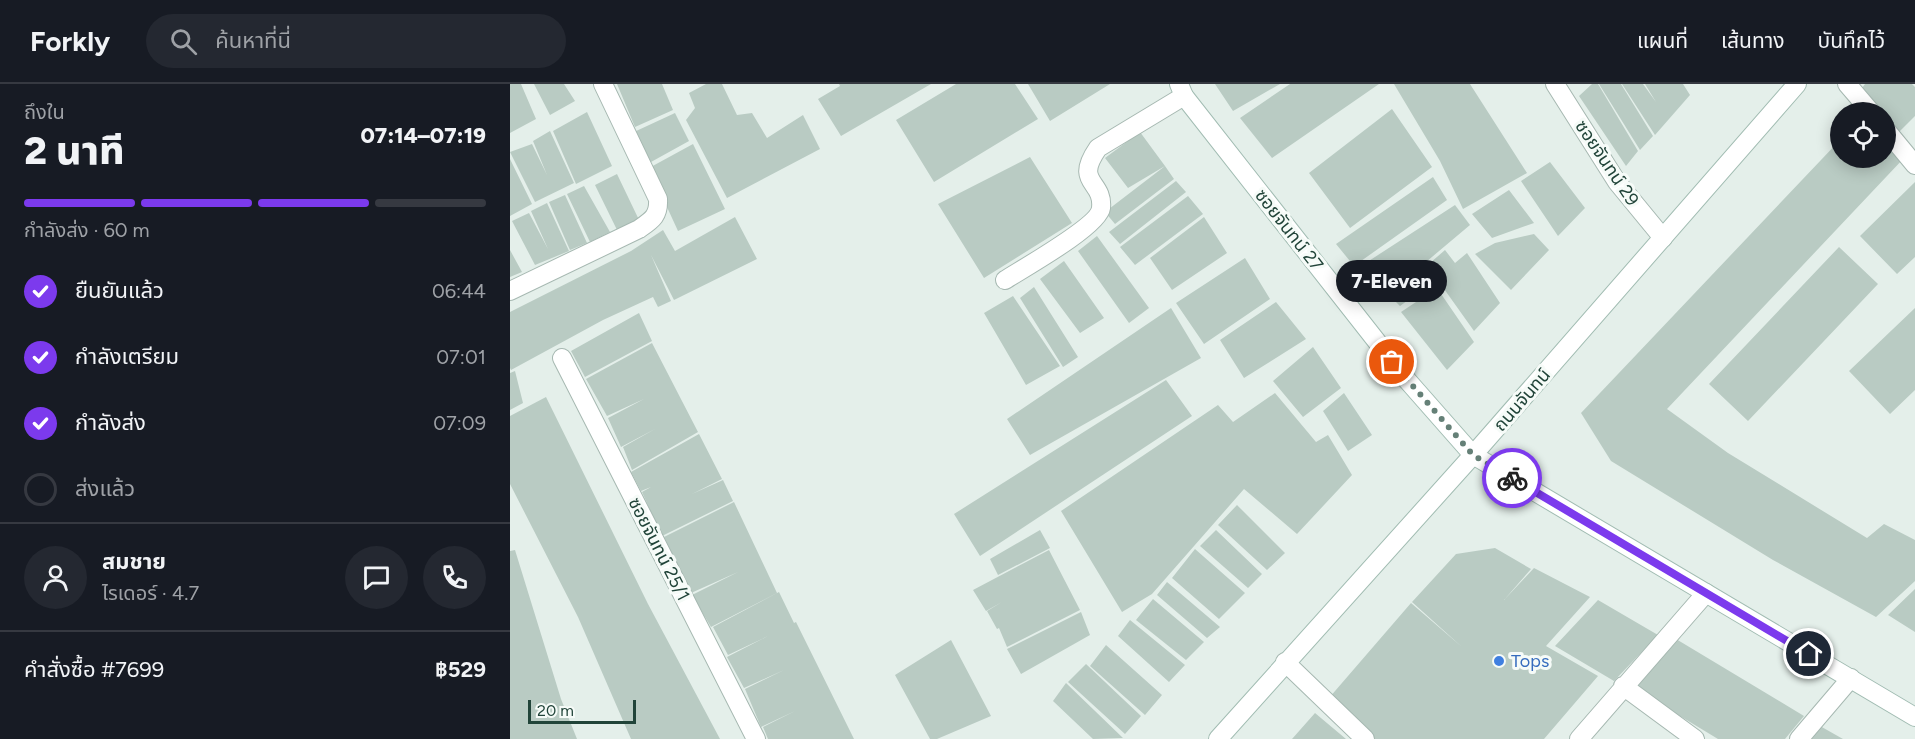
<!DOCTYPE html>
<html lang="th">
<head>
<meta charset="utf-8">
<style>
  :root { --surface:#171b24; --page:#242831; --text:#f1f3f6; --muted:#9ea1a6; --line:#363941; --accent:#7c3aed }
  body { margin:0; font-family:Figtree,"Noto Sans Thai",sans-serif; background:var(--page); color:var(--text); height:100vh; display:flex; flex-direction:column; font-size:22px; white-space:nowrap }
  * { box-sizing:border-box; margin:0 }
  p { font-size:20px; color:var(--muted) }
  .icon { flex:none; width:33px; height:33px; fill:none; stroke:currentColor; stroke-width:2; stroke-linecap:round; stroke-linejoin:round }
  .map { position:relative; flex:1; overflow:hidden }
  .sheet { display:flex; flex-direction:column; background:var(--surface); width:510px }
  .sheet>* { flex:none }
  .buttons { position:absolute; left:1320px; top:18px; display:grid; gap:12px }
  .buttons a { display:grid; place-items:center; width:66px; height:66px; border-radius:50%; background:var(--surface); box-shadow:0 3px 15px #0003; font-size:30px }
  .scale { position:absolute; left:18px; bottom:15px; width:108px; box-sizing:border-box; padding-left:6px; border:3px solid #214439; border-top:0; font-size:16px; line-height:21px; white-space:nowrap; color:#214439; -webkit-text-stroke:4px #f6fbf8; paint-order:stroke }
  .pin { position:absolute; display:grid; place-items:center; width:51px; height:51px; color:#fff; margin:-26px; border:3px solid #fff; border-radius:50%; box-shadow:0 2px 6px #0007 }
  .courier { position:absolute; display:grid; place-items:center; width:60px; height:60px; margin:-30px; border:4px solid #7c3aed; border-radius:50%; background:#fff; color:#222; box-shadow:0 2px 8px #0007 }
  .bubble { position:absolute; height:42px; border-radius:21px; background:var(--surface); box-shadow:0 3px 15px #0003; font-size:20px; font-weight:800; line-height:42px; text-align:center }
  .head em { font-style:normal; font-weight:800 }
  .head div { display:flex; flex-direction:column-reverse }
  .head { display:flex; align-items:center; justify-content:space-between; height:102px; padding:0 24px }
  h1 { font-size:39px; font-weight:800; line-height:45px }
  .bar { display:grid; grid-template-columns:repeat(4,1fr); gap:9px 6px; align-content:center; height:72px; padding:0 24px }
  .bar i { height:8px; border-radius:4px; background:var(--line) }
  .bar .selected { background:var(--accent) }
  .bar p { grid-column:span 4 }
  .line { display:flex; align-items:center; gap:15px; padding:0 24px; border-top:2px solid var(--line) }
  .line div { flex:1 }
  .round { display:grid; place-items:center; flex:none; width:63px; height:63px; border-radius:32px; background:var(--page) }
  ol { padding:0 24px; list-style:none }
  li { display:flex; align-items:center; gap:18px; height:66px }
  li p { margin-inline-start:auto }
  li .icon { padding:6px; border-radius:50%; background:var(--accent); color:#fff; stroke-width:4 }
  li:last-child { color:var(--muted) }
  li i { width:33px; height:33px; border:3px solid var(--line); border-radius:50% }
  header { display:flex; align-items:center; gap:36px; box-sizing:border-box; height:84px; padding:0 30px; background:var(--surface); border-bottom:2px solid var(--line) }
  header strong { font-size:28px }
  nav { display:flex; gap:33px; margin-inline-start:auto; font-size:21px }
  .search { width:420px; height:54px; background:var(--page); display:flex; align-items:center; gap:15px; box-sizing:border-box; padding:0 21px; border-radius:33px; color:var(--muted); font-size:22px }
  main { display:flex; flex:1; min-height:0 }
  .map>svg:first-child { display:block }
</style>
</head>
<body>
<header>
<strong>Forkly</strong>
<div class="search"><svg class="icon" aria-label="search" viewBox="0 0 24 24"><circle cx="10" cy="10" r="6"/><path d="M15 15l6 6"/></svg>ค้นหาที่นี่</div>
<nav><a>แผนที่</a><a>เส้นทาง</a><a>บันทึกไว้</a></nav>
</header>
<main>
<section class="sheet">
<div class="head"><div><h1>2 นาที</h1><p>ถึงใน</p></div><em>07:14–07:19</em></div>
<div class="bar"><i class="selected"></i><i class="selected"></i><i class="selected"></i><i></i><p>กำลังส่ง · 60 m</p></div>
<ol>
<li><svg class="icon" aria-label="check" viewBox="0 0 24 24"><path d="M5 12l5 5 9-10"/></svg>ยืนยันแล้ว<p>06:44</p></li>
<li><svg class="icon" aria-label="check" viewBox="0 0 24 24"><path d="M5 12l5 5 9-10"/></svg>กำลังเตรียม<p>07:01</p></li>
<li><svg class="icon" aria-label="check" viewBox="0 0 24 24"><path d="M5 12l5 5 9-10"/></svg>กำลังส่ง<p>07:09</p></li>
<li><i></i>ส่งแล้ว</li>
</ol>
<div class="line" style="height:108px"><a class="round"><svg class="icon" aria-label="person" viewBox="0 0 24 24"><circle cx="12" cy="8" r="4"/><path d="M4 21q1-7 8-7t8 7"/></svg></a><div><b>สมชาย</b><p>ไรเดอร์ · 4.7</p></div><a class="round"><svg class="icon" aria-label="chat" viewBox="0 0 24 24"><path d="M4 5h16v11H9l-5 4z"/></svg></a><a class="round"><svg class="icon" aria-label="phone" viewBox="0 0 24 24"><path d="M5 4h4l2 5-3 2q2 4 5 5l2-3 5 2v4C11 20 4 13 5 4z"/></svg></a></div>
<div class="line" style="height:78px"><div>คำสั่งซื้อ #7699</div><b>฿529</b></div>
</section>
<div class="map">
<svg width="1405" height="655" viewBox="0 0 1405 655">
  <rect width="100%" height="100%" fill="#e4efea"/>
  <!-- building -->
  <path fill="#b9cbc3" d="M0,0H11L26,35L0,49Z
    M24,0H54L65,17L40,31Z
    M107,0H152L163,26L125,43Z
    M196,0H212L227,31L242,29L257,54L293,31L310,65L217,114L176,36L185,24L179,9Z
    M329,0H421L331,52L308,15L330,2Z
    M446,0H505L528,35L424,98L386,36Z
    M518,0H600L540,37Z
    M705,0H770L723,27Z
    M780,0H869L762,74L730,34Z
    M884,0H960L1017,89L953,125L930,77Z
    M1082,0H1088L1128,67L1116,82L1069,12Z
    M1089,0H1111L1143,52L1130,66Z
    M1112,0H1133L1146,18L1135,0H1173L1180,11L1145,51Z
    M1355,0H1402L1405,3V32L1383,54L1376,47V28H1355L1343,16Z
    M882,25L922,83L840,144L799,89Z
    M77,28L102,82L66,100L43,47Z
    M165,29L179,57L141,78L124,48Z
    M40,47L64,99L25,118L0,68L22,60L37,91L23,57Z
    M630,48L655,82L618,104L595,74Z
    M1330,56V74H1376V57L1394,74L1157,325L1218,369L1357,454L1374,440L1405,456V497L1366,533L1263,476L1101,377L1071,329Z
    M183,60L215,125L168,147L139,84Z
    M520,73L562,139L474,194L428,120Z
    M0,75L22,120L0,132Z
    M1040,78L1075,124L1048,152L1011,97Z
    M655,82L664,95L605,140L595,128Z
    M107,90L130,138L108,148L85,101Z
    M923,93L937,116L844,182L826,160Z
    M666,97L676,108L610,160L599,148Z
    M1405,98V173L1387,190L1350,152Z
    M74,102L100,148L80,158L57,110Z
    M999,106L1024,139L982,154L962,130Z
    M55,111L77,159L60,166L39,118Z
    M678,112L693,130L625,181L610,163Z
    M37,119L59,167L25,181L2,137L19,129L38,165L21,127Z
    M945,121L960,141L872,215L848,184Z
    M225,133L247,175L164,216L141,171L161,217L148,223L143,213L93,236L1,286L0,284V228L121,167L153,146L165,167Z
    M694,133L717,169L662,206L640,174Z
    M1024,150L1039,166L1001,206L965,170L985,159Z
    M587,152L639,224L619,239L568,167Z
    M1329,163L1368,200L1238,337L1199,300Z
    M0,166L12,188L0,193Z
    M935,166L945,179L957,169L990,219L964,247L927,195L890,222L881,213Z
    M735,174L760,215L694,260L666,219Z
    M554,177L594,234L570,249L530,195Z
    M524,203L568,273L553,283L510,214Z
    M927,204L964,258L937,286L891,228Z
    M503,212L550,282L516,301L474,229Z
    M766,218L796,255L734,294L710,256Z
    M661,224L691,274L520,371L497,335Z
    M1405,224V306L1380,330L1339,287Z
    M129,229L142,257L75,293L61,267Z
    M142,259L188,348L122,386L113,363L145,345L111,363L98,334L134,315L97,332L76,295Z
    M803,263L831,304L793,333L763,297Z
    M5,287L13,319L0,326V289Z
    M656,296L682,332L470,472L444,430Z
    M765,309L806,358L818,351L842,391L787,450L734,405L642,510L612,528L551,427L708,321L723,338Z
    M834,309L862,351L838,367L813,327Z
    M36,313L138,520L210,655H121L68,533L0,400V332Z
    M189,350L212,395L182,410L213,396L223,417L152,452L132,408L141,403L131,407L121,388Z
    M224,418L267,509L201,543L182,511L228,488L181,509L154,453Z
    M727,421L775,469L757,486L708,441Z
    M530,446L540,464L488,491L480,475Z
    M706,446L752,490L738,504L690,462Z
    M985,464L1021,485L994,516L1024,484L1080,513L1036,562L1088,592L1034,655H863L819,614L901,519L952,563L902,518L946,470Z
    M685,465L735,509L709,535L662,494Z
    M5,466L51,615L67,655H0V467Z
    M539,466L570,526L497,563L489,544L487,545L477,527L492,518L476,527L463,506Z
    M657,498L710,543L697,554L647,511Z
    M1405,505V548L1378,531Z
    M269,508L284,539L286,538L344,655H258L253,643L285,627L251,643L235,605L274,586L234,604L217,573L258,552L218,571L203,543Z
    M643,515L694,558L676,576L626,536Z
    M1088,516L1148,551L1104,597L1045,562Z
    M571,528L580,551L511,590L497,565Z
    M620,536L675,581L659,598L608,552Z
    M1166,555L1294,632L1275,655H1208L1122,603Z
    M441,556L481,632L427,655H420L385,591Z
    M596,561L652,611L635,631L580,582Z
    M576,580L631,632L615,650L558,598Z
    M556,599L613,654L583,655L543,617Z
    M805,629L836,655H782Z
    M1310,642L1333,655H1298Z"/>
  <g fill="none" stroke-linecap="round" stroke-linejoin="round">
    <defs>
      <path id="lane" d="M1337,0L1361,28
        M1376,46L1405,81
        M1113,602L1185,655
        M1069,655L1196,509
        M1289,655L1341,594"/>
      <path id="street" d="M1045,0L1107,98L1153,154
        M495,196C512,185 589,142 591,124C594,96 563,100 588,64L674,12
        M0,207L129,145C142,136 149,132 148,115L93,0
        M52,274L246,655
        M775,578L855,655"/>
      <path id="secondary" d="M669,0L674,12L897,296L963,371L1405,633
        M708,655L963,371L1287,0"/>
    </defs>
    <!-- lane casing -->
    <use href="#lane" stroke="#a6b8b1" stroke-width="20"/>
    <!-- street casing -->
    <use href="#street" stroke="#a6b8b1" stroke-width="20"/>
    <!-- secondary casing -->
    <use href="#secondary" stroke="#a1bcb2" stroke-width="20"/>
    <!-- lane -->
    <use href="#lane" stroke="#fff" stroke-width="18"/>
    <!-- street -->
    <use href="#street" stroke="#fff" stroke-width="18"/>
    <!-- secondary -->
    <use href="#secondary" stroke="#fff" stroke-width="18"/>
  </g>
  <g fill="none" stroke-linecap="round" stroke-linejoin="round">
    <!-- done -->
    <path stroke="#658077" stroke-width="6" stroke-dasharray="0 10.8" d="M882,278L963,371L1002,394"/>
    <!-- route -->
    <path stroke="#7c3aed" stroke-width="8" d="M1002,394L1299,570"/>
  </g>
  <!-- markers -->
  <circle fill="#3f7fe0" stroke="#f6fbf8" stroke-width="2" cx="989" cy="577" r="6"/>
  <g text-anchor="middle" stroke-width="6" stroke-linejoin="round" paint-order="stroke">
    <!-- street labels -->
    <g font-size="18" fill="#214439" stroke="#f6fbf8">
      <text transform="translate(1097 79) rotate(56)" y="6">ซอยจันทน์ 29</text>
      <text transform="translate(779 146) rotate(52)" y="6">ซอยจันทน์ 27</text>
      <text transform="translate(1012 316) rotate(-49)" y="6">ถนนจันทน์</text>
      <text transform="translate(149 465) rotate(63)" y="6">ซอยจันทน์ 25/1</text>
    </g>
    <!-- shop labels -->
    <g font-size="18" fill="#366cbe" stroke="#f6fbf8" text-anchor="start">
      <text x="1001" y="583">Tops</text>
    </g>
  </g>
</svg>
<div class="buttons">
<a><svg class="icon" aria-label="locate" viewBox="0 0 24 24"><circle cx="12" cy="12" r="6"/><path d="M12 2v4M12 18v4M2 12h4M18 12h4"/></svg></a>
</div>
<div class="scale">20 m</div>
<div class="pin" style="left:882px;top:278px;background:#ea580c"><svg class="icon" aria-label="bag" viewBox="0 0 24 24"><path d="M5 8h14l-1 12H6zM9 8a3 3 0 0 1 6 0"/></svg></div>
<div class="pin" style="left:1299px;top:570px;background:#1f2937"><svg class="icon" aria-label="home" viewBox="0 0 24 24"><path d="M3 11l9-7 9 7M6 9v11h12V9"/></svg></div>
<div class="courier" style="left:1002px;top:394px"><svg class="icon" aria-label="bike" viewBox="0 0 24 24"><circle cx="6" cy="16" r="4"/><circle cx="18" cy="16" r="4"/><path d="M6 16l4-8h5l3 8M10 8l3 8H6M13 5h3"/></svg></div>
<div class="bubble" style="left:826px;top:176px;width:111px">7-Eleven</div>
</div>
</main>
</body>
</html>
